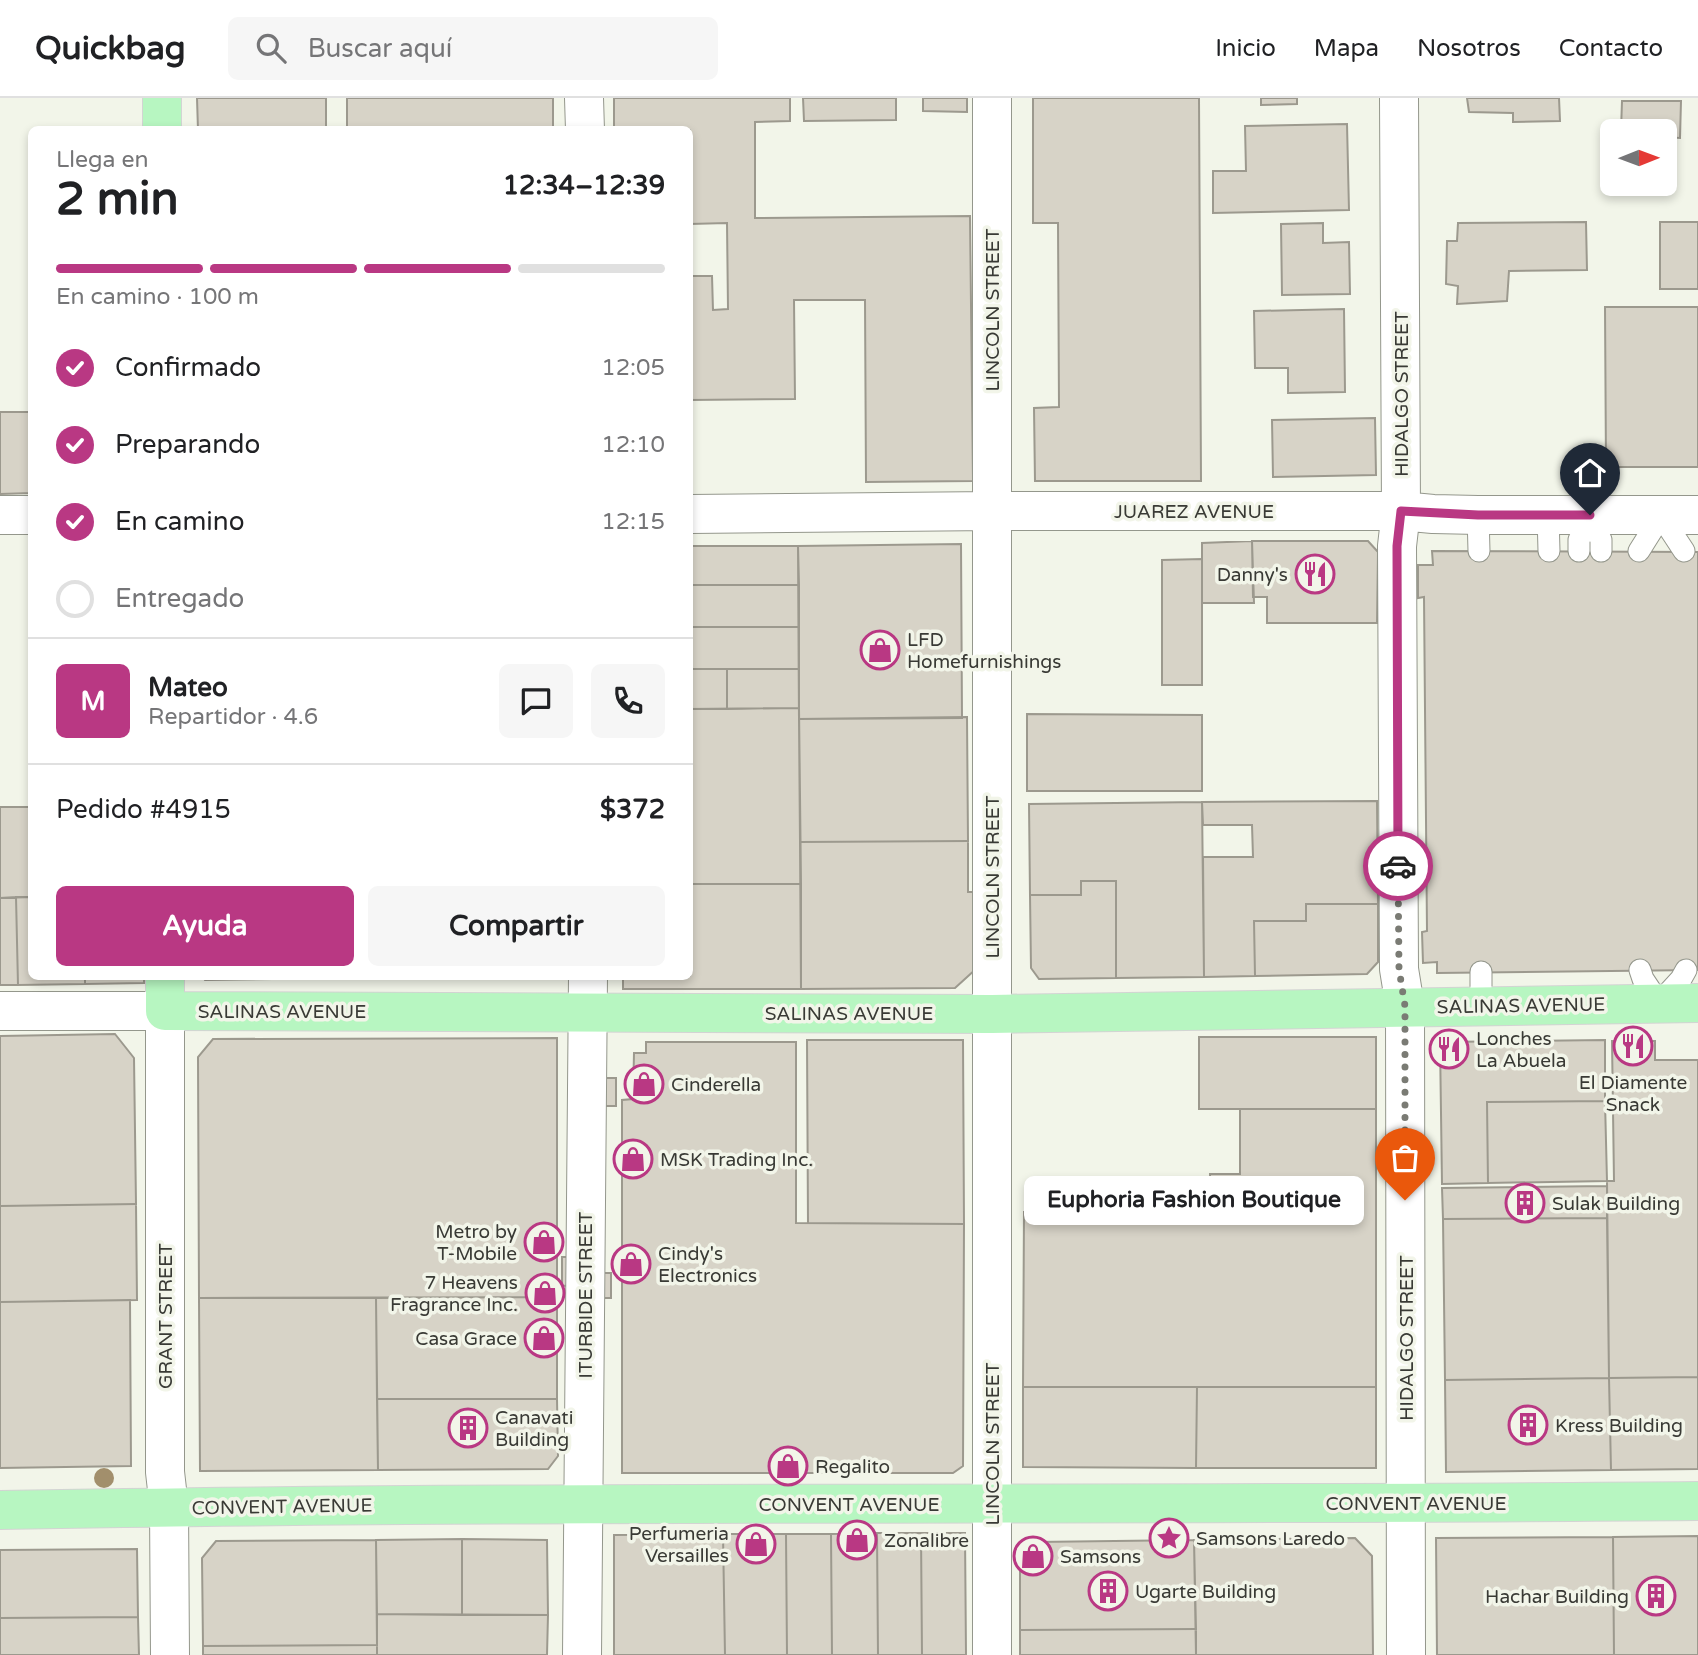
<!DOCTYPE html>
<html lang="es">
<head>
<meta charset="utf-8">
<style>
  :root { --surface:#fff; --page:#f6f6f6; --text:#202124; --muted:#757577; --line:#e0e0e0; --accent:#b93883 }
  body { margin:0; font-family:"Varela Round",sans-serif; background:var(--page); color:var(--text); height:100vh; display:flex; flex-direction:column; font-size:26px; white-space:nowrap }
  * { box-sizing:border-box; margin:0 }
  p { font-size:23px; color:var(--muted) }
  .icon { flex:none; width:38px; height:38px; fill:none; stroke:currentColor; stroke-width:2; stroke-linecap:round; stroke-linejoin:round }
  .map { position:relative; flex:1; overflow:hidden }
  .details { position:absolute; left:28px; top:28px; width:665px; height:854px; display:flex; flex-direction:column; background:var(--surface); border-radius:10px; box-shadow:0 4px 10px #0003 }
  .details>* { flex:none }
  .needle { width:46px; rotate:89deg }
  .fabs { position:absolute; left:1600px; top:21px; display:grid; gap:14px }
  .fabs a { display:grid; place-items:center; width:77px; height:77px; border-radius:10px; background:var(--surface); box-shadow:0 4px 10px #0003; font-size:35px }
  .pin { position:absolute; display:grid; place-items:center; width:60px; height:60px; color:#fff; margin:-72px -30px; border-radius:50% 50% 50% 0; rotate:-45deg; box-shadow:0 0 7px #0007 }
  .pin .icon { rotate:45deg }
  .courier { position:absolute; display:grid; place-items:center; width:70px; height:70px; margin:-35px; border:5px solid #b93883; border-radius:50%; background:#fff; color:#222; box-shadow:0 2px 9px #0007 }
  .bubble { position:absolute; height:49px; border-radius:10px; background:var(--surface); box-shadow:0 4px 10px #0003; font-size:23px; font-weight:800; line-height:49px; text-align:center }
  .overview em { font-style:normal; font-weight:800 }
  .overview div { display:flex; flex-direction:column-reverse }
  .overview { display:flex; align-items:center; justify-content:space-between; height:119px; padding:0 28px }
  h1 { font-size:46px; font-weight:800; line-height:52px }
  .bar { display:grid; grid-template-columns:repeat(4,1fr); gap:10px 7px; align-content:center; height:84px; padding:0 28px }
  .bar i { height:9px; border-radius:5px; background:var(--line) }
  .bar .on { background:var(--accent) }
  .bar p { grid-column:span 4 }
  .line { display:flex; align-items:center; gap:18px; padding:0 28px; border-top:2px solid var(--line) }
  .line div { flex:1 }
  .round { display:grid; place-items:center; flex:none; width:74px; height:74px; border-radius:10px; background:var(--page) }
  ol { padding:0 28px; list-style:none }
  li { display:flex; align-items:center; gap:21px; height:77px }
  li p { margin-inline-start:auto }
  li .icon { padding:7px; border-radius:50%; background:var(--accent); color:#fff; stroke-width:4 }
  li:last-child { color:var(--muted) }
  li i { width:38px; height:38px; border:4px solid var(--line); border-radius:50% }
  .button { display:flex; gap:14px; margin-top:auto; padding:14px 28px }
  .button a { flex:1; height:80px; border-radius:10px; background:var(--accent); color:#fff; font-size:28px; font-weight:800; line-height:80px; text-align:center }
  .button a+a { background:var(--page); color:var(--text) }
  header { display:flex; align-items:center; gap:42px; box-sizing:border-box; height:98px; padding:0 35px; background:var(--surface); border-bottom:2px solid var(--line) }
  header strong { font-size:33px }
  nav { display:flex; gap:38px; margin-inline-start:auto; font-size:24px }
  .search { width:490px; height:63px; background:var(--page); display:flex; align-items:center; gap:18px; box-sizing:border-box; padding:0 24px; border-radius:10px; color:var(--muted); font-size:26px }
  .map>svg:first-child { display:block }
</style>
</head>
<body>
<header>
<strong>Quickbag</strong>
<div class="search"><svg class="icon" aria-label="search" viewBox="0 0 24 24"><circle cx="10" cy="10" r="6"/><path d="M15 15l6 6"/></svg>Buscar aquí</div>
<nav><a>Inicio</a><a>Mapa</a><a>Nosotros</a><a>Contacto</a></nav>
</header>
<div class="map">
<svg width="1698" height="1557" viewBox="0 0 1698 1557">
  <rect width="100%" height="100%" fill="#f2f5e9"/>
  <!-- building -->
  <path fill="#d7d3c7" stroke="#9c998e" stroke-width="2" d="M197,0H326V30L198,32Z
    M347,0H553V32H347Z
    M614,0H790V23L755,24V120L970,118L973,383L866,384L865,202H794L795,301L690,302V178H712L713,212L728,211L727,125L690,126V32H614Z
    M803,0H896V22L804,23Z
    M923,0H967V14L923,13Z
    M1033,0H1199L1201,383H1035L1034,310L1059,309L1058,125H1033Z
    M1261,0H1297V6L1261,7Z
    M1467,0H1559L1560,23L1513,24V15L1469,14Z
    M1622,3H1681L1680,40L1664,39V33H1621Z
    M1347,26L1349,112L1213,115V73H1246L1245,28Z
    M1586,124L1587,172L1509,173L1507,203L1457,206L1458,188L1446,186L1447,143H1457L1458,125Z
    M1660,124H1698V191H1660Z
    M1323,125V145L1349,144L1350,196L1282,197L1281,126Z
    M1605,209H1698V369H1606Z
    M1344,211L1345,294L1288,295V270H1255L1254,213Z
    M0,314H32V395L0,396Z
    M1375,320L1376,377L1273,379L1272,322Z
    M1252,443H1368L1378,454L1377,525H1267V499H1253Z
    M1252,443L1254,505H1202V445Z
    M961,446L962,620L799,621L798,448Z
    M690,448H798L799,487H690Z
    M1432,453L1698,454V872L1437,875V864L1423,865L1422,834L1427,833L1424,499L1418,500V467H1433Z
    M1432,453L1698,454V872L1437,875V864L1423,865L1422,834L1427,833L1424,499L1418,500V467H1433Z
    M1202,461V587H1162V462Z
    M690,487H799V529H690Z
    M690,529H799V571H690Z
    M690,571H727V611H690Z
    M727,571H799V610L727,611Z
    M799,610L801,786H690V611Z
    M1027,616L1202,617V693H1027Z
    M967,619L968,743L800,744L799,621Z
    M1377,703L1378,806H1306V823H1254L1255,878L1204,879L1203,759H1253L1252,727H1203L1202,704Z
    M1202,704L1204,879L1116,880V783H1081V797H1030L1029,706Z
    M0,709H32V799L0,800Z
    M968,743V794H976L977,870L955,890L801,891L800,744Z
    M1081,783H1116V880L1039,881L1031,870L1030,797H1081Z
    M690,786H801V891H623V878H690Z
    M16,799L18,887H0V800Z
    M16,799H32V878H85V886L18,887Z
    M1306,806H1378V864L1367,876L1255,878L1254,823H1306Z
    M85,878H144V885L85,886Z
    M202,878H346V880L205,882Z
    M346,878H563V880H346Z
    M115,936L134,960L136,1106L0,1108V938Z
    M1199,939H1376V1011H1199Z
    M557,940V1199L199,1200L198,959L213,941Z
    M807,942H963L964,1126L808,1125Z
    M1605,942V1003L1487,1004L1488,1085L1442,1086L1440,944Z
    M1612,943H1655V962H1698V1279L1609,1280L1607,1083H1614Z
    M646,944H796V1125L964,1126L963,1368L953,1375H622V1002L633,1001L634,955H646Z
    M602,980H616V1008H601Z
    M1605,1003L1607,1083L1488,1085L1487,1004Z
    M1240,1011H1376V1289H1023L1024,1114L1211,1115L1210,1076H1240Z
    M1607,1088V1120L1443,1121L1442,1090Z
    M136,1106L137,1202L0,1204V1108Z
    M1607,1120L1609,1280L1445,1282L1443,1121Z
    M562,1159H576L577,1187L562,1188Z
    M601,1175H611V1200H601Z
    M557,1199V1301H377L376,1200Z
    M199,1200H376L378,1372L200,1373Z
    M130,1202L131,1368L0,1370V1204Z
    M1698,1279V1371L1611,1372L1609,1280Z
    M1609,1280L1611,1372L1446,1374L1445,1282Z
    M1023,1289H1197L1196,1370L1023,1369Z
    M1197,1289H1376V1370H1196Z
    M377,1301H557L558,1358L548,1371L378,1372Z
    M877,1435L878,1557H832L831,1436Z
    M877,1435H921L922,1557H878Z
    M921,1435H965L966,1557H922Z
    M723,1436L725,1557H614V1437Z
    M723,1436H786L787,1557H725Z
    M786,1436H831L832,1557H787Z
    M1698,1438V1557H1614L1613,1439Z
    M1613,1439L1614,1557H1437L1436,1440Z
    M1355,1440L1372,1458L1373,1557H1196L1194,1442Z
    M462,1441V1517L377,1516L376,1442Z
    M462,1441L547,1442L548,1517H462Z
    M376,1442L377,1547L203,1548L202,1460L216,1443Z
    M1194,1442L1196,1531L1020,1532V1456L1035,1444Z
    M137,1451L138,1519L0,1520V1452Z
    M377,1516L548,1517L547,1557H377Z
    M138,1519L139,1557H0V1520Z
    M1196,1531V1557H1020V1532Z
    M377,1547V1557H203V1548Z"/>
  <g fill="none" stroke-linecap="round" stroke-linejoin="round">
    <defs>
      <path id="lane" d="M1478,417L1479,453
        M1548,417L1549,453
        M1590,417L1601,442V453
        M1579,453V442L1590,417
        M1639,453L1661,418L1684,453
        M1640,872L1643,881L1659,905L1681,881L1686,872
        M1481,908V874"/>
      <path id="street" d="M584,0L585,32
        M992,0V1557
        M1399,0L1401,413L1397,448L1399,871L1405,908L1406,1557
        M690,416L992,413H1401L1433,416L1478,417H1698
        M0,417H32
        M165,913V1374L169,1409L170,1557
        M582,1557L588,878"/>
      <path id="secondary" d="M0,913H165"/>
      <path id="primary" d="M162,0V32
        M165,878V913L992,916L1698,905
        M0,1412C566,1402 1132,1408 1698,1403"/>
    </defs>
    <!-- lane casing -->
    <use href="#lane" stroke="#94978c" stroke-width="23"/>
    <!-- street casing -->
    <use href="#street" stroke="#94978c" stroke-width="40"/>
    <!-- secondary casing -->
    <use href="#secondary" stroke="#94978c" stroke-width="40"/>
    <!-- primary casing -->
    <use href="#primary" stroke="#d3d4d3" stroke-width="40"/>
    <!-- lane -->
    <use href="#lane" stroke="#fff" stroke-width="21"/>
    <!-- street -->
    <use href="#street" stroke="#fff" stroke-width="38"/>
    <!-- secondary -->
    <use href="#secondary" stroke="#fff" stroke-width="38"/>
    <!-- primary -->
    <use href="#primary" stroke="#b7f6c1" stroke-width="38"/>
  </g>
  <!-- trees -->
  <circle fill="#a28f6c" cx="104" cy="1380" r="10"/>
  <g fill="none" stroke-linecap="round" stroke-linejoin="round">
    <!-- done -->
    <path stroke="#7a7b74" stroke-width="7" stroke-dasharray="0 12.6" d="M1398,768L1399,871L1405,908V1102"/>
    <!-- route -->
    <path stroke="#b93883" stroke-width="9" d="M1398,768L1397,448L1401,413L1478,417H1590"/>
  </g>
  <!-- icons -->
  <defs>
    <symbol id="restaurant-ring" viewBox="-11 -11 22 22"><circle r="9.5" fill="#f2f5e9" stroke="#b93883" stroke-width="1.5"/><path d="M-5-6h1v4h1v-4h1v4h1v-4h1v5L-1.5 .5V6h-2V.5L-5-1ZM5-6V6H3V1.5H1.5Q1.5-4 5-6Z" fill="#b93883"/></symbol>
    <symbol id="shop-ring" viewBox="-11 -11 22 22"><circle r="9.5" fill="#f2f5e9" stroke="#b93883" stroke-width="1.5"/><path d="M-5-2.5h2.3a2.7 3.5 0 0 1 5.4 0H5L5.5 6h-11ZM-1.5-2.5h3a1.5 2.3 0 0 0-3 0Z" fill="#b93883"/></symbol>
    <symbol id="building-ring" viewBox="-11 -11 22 22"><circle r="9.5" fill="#f2f5e9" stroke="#b93883" stroke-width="1.5"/><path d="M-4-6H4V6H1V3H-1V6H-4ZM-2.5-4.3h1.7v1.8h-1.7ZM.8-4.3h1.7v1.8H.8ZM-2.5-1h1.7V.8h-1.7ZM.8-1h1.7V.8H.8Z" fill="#b93883"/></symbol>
    <symbol id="sight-ring" viewBox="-11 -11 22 22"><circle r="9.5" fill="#f2f5e9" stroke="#b93883" stroke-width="1.5"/><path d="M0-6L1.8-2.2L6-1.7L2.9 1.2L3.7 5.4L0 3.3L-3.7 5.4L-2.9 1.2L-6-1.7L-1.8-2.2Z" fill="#b93883"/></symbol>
  </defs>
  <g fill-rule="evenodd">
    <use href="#restaurant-ring" x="1293" y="454" width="44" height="44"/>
    <use href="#shop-ring" x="858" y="530" width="44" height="44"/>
    <use href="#restaurant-ring" x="1611" y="926" width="44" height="44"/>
    <use href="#restaurant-ring" x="1427" y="929" width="44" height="44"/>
    <use href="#shop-ring" x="622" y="964" width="44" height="44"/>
    <use href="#shop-ring" x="611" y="1039" width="44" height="44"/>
    <use href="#building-ring" x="1503" y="1083" width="44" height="44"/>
    <use href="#shop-ring" x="522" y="1122" width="44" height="44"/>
    <use href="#shop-ring" x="609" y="1144" width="44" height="44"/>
    <use href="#shop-ring" x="523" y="1173" width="44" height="44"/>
    <use href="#shop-ring" x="522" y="1218" width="44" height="44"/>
    <use href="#building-ring" x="1506" y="1305" width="44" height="44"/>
    <use href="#building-ring" x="446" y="1308" width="44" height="44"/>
    <use href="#shop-ring" x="766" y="1346" width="44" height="44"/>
    <use href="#sight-ring" x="1147" y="1418" width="44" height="44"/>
    <use href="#shop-ring" x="835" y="1420" width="44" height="44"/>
    <use href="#shop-ring" x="734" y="1424" width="44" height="44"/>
    <use href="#shop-ring" x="1011" y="1436" width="44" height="44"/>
    <use href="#building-ring" x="1086" y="1471" width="44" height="44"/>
    <use href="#building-ring" x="1634" y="1476" width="44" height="44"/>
  </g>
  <g text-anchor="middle" stroke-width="7" stroke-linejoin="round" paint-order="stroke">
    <!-- street labels -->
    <g font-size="19" fill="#393a35" stroke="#f2f5e9">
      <text transform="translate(992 212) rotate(-90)" y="7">LINCOLN STREET</text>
      <text transform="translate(1401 296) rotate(-90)" y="7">HIDALGO STREET</text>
      <text x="1194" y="420">JUAREZ AVENUE</text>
      <text transform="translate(992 779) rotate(-90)" y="7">LINCOLN STREET</text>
      <text transform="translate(1521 907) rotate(-1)" y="7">SALINAS AVENUE</text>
      <text x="282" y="920">SALINAS AVENUE</text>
      <text x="849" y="922">SALINAS AVENUE</text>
      <text transform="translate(585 1197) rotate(-90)" y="7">ITURBIDE STREET</text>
      <text transform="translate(165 1218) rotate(-90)" y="7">GRANT STREET</text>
      <text transform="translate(1406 1240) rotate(-90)" y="7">HIDALGO STREET</text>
      <text transform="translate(992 1346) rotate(-90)" y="7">LINCOLN STREET</text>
      <text x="1416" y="1412">CONVENT AVENUE</text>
      <text x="849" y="1413">CONVENT AVENUE</text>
      <text transform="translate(282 1408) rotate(-1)" y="7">CONVENT AVENUE</text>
    </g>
    <!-- poi labels -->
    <g font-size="19" fill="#393a35" stroke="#f2f5e9" text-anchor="start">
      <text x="1288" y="483" text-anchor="end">Danny's</text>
      <text x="907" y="548">LFD<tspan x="907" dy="22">Homefurnishings</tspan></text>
      <text x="1476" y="947">Lonches<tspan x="1476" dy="22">La Abuela</tspan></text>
      <text x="1633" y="991" text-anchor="middle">El Diamente<tspan x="1633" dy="22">Snack</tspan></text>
      <text x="671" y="993">Cinderella</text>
      <text x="660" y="1068">MSK Trading Inc.</text>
      <text x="1552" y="1112">Sulak Building</text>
      <text x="517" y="1140" text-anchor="end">Metro by<tspan x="517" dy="22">T-Mobile</tspan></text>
      <text x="658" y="1162">Cindy's<tspan x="658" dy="22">Electronics</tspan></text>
      <text x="518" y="1191" text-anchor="end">7 Heavens<tspan x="518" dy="22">Fragrance Inc.</tspan></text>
      <text x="517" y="1247" text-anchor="end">Casa Grace</text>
      <text x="495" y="1326">Canavati<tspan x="495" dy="22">Building</tspan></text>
      <text x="1555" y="1334">Kress Building</text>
      <text x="815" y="1375">Regalito</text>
      <text x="729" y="1442" text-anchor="end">Perfumeria<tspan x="729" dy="22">Versailles</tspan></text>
      <text x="1196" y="1447">Samsons Laredo</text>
      <text x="884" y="1449">Zonalibre</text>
      <text x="1060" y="1465">Samsons</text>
      <text x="1135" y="1500">Ugarte Building</text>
      <text x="1629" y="1505" text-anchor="end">Hachar Building</text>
    </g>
  </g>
</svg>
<div class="fabs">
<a><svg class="needle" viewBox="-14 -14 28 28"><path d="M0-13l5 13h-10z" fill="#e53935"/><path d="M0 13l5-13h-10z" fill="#757577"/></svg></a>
</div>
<div class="pin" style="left:1405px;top:1102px;background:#ea580c"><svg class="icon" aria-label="bag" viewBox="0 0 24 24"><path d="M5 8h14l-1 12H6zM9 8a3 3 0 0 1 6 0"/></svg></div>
<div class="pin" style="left:1590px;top:417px;background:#1f2937"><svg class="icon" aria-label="home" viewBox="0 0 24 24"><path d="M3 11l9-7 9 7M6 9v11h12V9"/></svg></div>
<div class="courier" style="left:1398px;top:768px"><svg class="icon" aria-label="car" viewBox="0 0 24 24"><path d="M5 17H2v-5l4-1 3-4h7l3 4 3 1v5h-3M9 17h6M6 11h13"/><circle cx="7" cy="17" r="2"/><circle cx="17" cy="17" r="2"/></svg></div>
<div class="bubble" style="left:1024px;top:1078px;width:340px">Euphoria Fashion Boutique</div>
<section class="details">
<div class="overview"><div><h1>2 min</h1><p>Llega en</p></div><em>12:34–12:39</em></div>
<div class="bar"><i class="on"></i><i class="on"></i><i class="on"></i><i></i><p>En camino · 100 m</p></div>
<ol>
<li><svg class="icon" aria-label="check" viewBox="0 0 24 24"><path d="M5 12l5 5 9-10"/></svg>Confirmado<p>12:05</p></li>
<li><svg class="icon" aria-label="check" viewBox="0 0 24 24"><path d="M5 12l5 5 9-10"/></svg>Preparando<p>12:10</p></li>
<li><svg class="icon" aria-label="check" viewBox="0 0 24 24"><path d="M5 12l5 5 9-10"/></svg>En camino<p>12:15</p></li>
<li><i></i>Entregado</li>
</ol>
<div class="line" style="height:126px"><b class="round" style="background:var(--accent);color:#fff">M</b><div><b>Mateo</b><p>Repartidor · 4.6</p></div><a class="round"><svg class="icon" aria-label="chat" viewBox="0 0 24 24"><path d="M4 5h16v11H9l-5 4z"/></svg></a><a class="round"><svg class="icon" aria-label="phone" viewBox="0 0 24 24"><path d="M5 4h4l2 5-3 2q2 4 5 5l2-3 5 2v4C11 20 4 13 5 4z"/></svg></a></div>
<div class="line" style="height:91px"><div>Pedido #4915</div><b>$372</b></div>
<div class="button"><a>Ayuda</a><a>Compartir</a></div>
</section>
</div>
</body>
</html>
